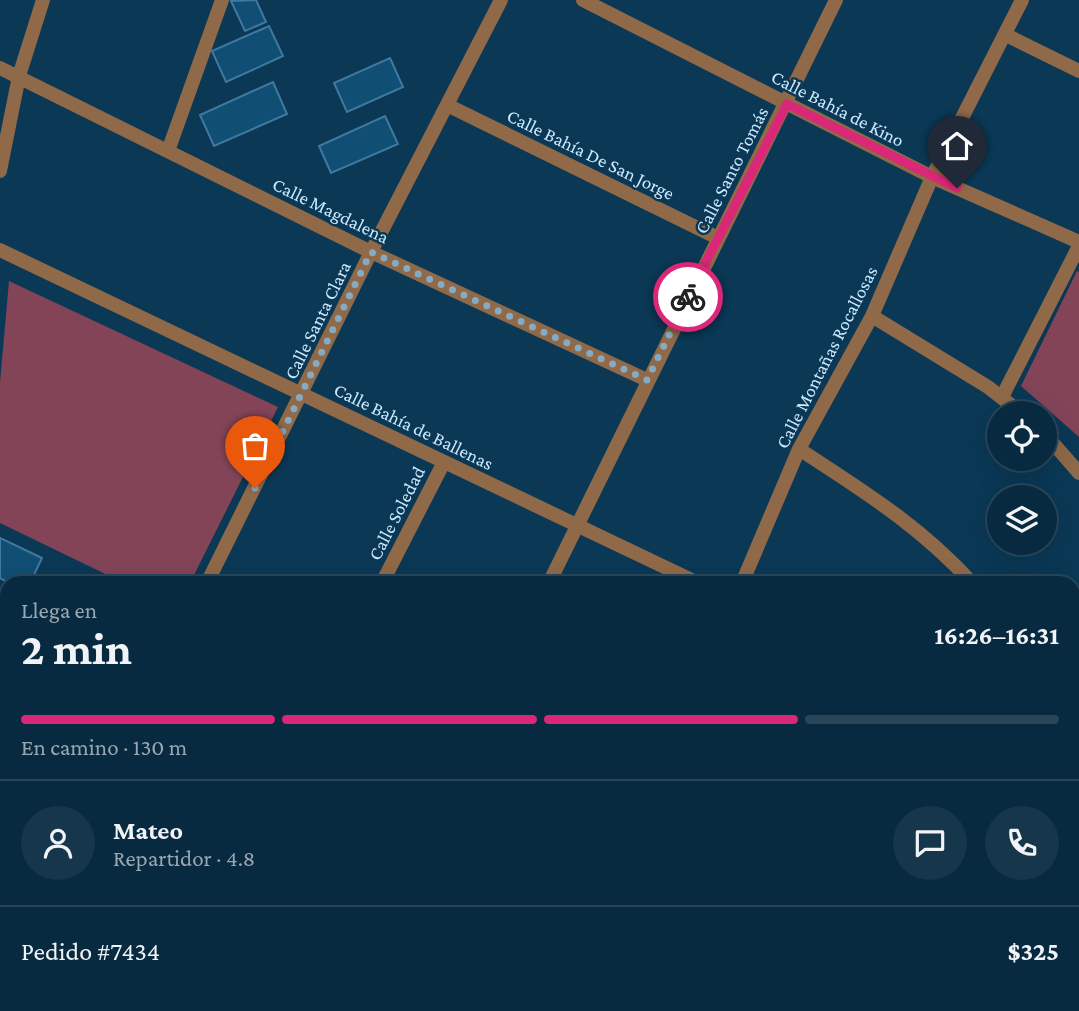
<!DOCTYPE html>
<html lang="es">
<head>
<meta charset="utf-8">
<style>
  :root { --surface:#082a40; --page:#16364b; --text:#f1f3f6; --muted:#98a7b1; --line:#294659; --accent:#db2777 }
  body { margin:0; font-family:"Crimson Pro",serif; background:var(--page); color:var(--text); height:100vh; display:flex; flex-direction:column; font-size:26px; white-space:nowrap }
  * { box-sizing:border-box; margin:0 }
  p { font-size:23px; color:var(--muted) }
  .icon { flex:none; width:38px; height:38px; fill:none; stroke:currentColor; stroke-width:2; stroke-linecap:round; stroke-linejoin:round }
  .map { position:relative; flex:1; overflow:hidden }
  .details { position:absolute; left:0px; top:576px; width:1080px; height:436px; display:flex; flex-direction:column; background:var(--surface); border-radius:21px 21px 0 0; box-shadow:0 7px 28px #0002,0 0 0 2px var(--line) }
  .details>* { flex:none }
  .controls { position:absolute; left:987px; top:401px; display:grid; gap:14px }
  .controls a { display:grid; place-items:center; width:70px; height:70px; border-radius:50%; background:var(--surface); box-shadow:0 7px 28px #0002,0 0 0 2px var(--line); font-size:35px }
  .pin { position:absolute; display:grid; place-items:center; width:60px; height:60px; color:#fff; margin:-72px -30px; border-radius:50% 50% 50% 0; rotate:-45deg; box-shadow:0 0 7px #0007 }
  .pin .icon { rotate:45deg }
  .courier { position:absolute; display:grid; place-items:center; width:70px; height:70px; margin:-35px; border:5px solid #db2777; border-radius:50%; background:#fff; color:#222; box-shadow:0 2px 9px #0007 }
  .summary em { font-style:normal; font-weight:700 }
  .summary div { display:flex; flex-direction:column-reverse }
  .summary { display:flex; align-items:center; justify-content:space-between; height:119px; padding:0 21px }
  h1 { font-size:46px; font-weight:700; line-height:52px }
  .bar { display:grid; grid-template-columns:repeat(4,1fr); gap:10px 7px; align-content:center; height:84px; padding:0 21px }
  .bar i { height:9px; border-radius:5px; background:var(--line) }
  .bar .active { background:var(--accent) }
  .bar p { grid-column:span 4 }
  .line { display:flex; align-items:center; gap:18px; padding:0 21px; border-top:2px solid var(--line) }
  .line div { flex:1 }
  .round { display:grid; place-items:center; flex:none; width:74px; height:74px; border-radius:37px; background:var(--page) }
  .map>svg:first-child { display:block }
</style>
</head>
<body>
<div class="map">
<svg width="1079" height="1011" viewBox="0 0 1079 1011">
  <rect width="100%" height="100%" fill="#0a3855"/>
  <!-- green -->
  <path fill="#834458" d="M1077,271L1079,272V437L1021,386Z
    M9,281L278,407L190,583H124L0,523V382Z"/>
  <!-- building -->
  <path fill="#104e73" stroke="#4079a0" stroke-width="2" d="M256,0L266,22L245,31L231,1Z
    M269,26L283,56L226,82L212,51Z
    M390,58L403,87L347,112L334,83Z
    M273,82L287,114L214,146L200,115Z
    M385,116L398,144L331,173L319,146Z
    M0,538L42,558L30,583H9L0,578Z
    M7,663V700L0,695V683Z"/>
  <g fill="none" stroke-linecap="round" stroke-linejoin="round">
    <!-- minor -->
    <path stroke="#8f6948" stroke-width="14" d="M583,0L932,177L1079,242
      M1006,35L1079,71
      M0,68L371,252L647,380
      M447,105L718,238
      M168,151L222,0
      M0,250L698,583
      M872,316L988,387L1021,413
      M1002,397L1079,246
      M1045,434L1079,473
      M799,449C863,491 919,525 972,583
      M207,583L371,252L501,0
      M382,583L444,462
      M742,583L799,449L872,316L932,177L1022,0
      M1073,742L1079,753
      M0,752L7,756
      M0,926L7,929
      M1073,981L1079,985
      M156,1004L169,1011
      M660,1004L663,1011
      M857,1004L862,1011
      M531,1011L534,1004"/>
    <!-- tertiary -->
    <path stroke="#8f6948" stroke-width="14" d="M0,171L19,76L43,0
      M549,583L836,0
      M342,1011L345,1004"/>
    <!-- secondary -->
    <path stroke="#c1844f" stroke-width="14" d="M0,992L7,995
      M26,1004L40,1011"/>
  </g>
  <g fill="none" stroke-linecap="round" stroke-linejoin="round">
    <!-- done -->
    <path stroke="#87aac3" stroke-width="7" stroke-dasharray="0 12.6" d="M255,488L371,252L647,380L688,297"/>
    <!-- route -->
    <path stroke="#db2777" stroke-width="9" d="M688,297L787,104L957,188"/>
  </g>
  <g text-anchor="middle" stroke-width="5" stroke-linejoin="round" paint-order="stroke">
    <!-- street labels -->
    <g font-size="19" fill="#cbe8fe" stroke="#0a3855">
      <text transform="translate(838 108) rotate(27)" y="7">Calle Bahía de Kino</text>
      <text transform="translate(591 154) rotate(26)" y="7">Calle Bahía De San Jorge</text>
      <text transform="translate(731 170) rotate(-63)" y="7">Calle Santo Tomás</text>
      <text transform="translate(331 210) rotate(26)" y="7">Calle Magdalena</text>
      <text transform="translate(317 320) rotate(-64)" y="7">Calle Santa Clara</text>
      <text transform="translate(826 357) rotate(-63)" y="7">Calle Montañas Rocallosas</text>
      <text transform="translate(414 426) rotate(26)" y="7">Calle Bahía de Ballenas</text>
      <text transform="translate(396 513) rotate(-63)" y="7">Calle Soledad</text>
    </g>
  </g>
</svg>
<div class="controls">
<a><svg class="icon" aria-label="locate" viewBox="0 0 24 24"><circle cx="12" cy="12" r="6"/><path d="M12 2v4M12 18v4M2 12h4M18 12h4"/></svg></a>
<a><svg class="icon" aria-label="layers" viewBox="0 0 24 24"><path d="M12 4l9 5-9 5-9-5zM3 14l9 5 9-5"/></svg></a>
</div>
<div class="pin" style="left:255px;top:488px;background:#ea580c"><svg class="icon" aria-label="bag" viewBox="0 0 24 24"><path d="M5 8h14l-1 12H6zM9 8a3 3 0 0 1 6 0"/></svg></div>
<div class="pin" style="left:957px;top:188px;background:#1f2937"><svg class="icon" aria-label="home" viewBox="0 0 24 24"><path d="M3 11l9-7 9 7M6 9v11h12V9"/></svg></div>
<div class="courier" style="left:688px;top:297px"><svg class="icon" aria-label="bike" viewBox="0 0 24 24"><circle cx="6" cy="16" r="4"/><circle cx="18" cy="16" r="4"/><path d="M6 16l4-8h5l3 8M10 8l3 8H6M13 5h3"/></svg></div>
<section class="details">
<div class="summary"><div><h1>2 min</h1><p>Llega en</p></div><em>16:26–16:31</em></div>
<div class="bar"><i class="active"></i><i class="active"></i><i class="active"></i><i></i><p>En camino · 130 m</p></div>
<div class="line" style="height:126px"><a class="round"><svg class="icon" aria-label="person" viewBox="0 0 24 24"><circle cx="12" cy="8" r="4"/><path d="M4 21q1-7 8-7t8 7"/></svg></a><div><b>Mateo</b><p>Repartidor · 4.8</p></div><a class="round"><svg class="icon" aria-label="chat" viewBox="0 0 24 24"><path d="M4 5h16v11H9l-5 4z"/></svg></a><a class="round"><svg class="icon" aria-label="phone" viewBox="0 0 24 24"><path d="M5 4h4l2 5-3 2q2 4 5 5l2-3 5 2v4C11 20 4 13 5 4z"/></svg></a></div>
<div class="line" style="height:91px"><div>Pedido #7434</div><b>$325</b></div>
</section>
</div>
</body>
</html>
